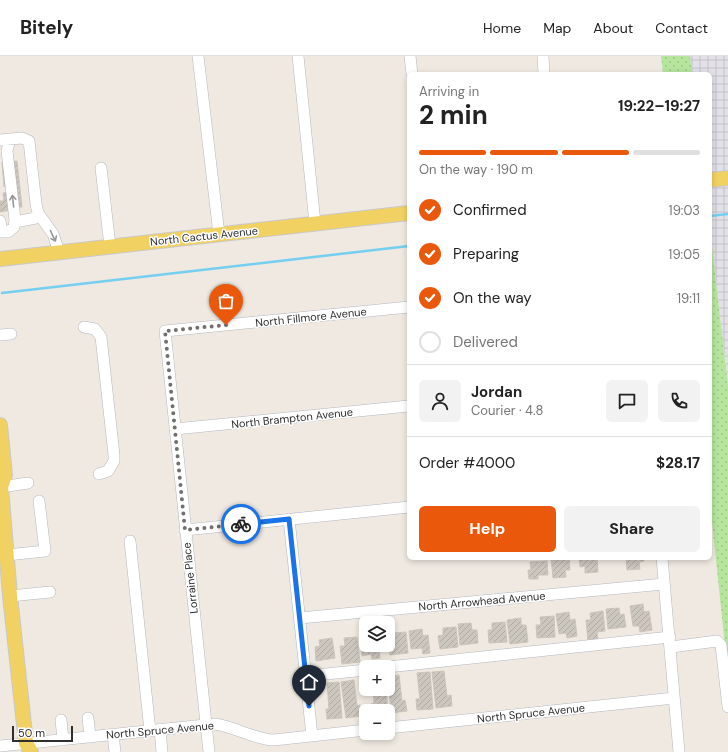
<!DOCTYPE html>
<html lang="en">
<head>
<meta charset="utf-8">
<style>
  :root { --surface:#fff; --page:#f2f2f2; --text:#222; --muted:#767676; --line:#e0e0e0; --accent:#ea580c }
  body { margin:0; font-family:"DM Sans",sans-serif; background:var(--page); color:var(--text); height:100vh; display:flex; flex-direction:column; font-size:15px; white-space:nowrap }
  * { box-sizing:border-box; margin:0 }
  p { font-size:13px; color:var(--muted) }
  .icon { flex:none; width:22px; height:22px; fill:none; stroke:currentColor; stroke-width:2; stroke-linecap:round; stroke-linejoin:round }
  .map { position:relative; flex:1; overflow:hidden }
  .side { position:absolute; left:407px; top:16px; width:305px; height:488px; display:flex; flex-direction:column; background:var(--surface); border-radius:6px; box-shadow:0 2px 6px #0003 }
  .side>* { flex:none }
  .tools { position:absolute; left:359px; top:560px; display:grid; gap:8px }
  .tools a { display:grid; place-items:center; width:36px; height:36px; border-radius:6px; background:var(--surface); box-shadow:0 2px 6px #0003; font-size:20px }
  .scale { position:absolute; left:12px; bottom:10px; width:61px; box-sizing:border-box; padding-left:4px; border:2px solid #2e2e2e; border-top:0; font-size:11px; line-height:14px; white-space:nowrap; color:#2e2e2e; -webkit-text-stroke:3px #fff; paint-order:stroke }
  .pin { position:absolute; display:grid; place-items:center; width:34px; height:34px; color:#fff; margin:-41px -17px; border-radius:50% 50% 50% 0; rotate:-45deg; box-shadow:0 0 4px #0007 }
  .pin .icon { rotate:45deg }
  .courier { position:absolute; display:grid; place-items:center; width:40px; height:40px; margin:-20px; border:3px solid #1a73e8; border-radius:50%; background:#fff; color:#222; box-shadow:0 1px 5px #0007 }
  .summary em { font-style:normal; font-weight:700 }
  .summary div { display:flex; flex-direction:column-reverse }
  .summary { display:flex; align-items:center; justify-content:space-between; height:68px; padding:0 12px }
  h1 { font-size:26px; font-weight:700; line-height:30px }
  .bar { display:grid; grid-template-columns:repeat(4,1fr); gap:6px 4px; align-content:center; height:48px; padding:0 12px }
  .bar i { height:5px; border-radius:3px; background:var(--line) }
  .bar .active { background:var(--accent) }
  .bar p { grid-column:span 4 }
  .line { display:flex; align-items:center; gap:10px; padding:0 12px; border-top:1px solid var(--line) }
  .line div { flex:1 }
  .round { display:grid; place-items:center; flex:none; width:42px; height:42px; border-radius:6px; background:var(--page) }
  ol { padding:0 12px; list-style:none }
  li { display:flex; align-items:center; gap:12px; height:44px }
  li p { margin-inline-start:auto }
  li .icon { padding:4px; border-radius:50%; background:var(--accent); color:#fff; stroke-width:4 }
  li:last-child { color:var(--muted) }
  li i { width:22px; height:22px; border:2px solid var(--line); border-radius:50% }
  .primary-button { display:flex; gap:8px; margin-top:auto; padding:8px 12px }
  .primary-button a { flex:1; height:46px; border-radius:6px; background:var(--accent); color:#fff; font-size:16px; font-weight:700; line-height:46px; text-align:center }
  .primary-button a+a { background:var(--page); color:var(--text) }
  header { display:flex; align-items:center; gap:24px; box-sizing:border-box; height:56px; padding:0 20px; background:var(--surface); border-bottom:1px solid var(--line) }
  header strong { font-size:19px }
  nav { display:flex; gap:22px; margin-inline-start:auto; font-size:14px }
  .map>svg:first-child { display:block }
</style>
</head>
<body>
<header>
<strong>Bitely</strong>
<nav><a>Home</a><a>Map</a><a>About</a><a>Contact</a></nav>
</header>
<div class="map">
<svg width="728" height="696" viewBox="0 0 728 696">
  <defs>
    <pattern id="industrial-grid" width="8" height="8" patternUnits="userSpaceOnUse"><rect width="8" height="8" fill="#e3e1e8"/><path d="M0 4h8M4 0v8" fill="none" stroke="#c3c1c7"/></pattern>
    <pattern id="green-dots" width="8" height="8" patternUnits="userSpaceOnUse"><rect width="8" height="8" fill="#b6e59e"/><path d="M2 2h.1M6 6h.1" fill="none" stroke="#9dc588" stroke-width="1.8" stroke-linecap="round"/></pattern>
    <pattern id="building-hatch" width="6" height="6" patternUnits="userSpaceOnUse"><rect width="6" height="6" fill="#cbc7bf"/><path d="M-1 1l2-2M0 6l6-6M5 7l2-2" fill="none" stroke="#afaba4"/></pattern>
  </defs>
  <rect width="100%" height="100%" fill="#efe9e1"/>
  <!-- industrial -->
  <path fill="url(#industrial-grid)" d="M689,0H728V330L710,173V18H691Z"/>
  <!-- green -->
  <path fill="url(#green-dots)" d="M661,0H690L692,18H663Z
    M710,173L728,330V618L710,447Z"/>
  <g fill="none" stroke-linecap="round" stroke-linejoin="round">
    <!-- stream -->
    <path stroke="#75cff0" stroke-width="2.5" d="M710,160L728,158
      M2,237L409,190"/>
  </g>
  <!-- building -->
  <path fill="url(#building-hatch)" stroke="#cbc5ba" d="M17,105L22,151H18V153L0,156V145H4L3,137L10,136L9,129L4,131L2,106Z
    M551,502H569L570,514H565L566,521L553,522Z
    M579,502H597L598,516L585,517V510L580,511Z
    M626,502H644V505L639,506L640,513L627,514Z
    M547,505L548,519H538V523H529L528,514H531L530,506Z
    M643,548L644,556L649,555L652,574L640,576L639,570H633L630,550Z
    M619,552L620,559L624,558L626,571L608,573L606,553Z
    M603,555L605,575L597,576L598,584L588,585L586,564H591L590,557Z
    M569,556L570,564L575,563L577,580L567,582L566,577L559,578L556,558Z
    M554,560L555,581L537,582L536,569H541L540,561Z
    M521,562V569H526L528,586L510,588L507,564Z
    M505,566L507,586L489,587L488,574H492V567Z
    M471,567L472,574H477L478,587L460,589L458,568Z
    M456,571L458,591L440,593L438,580L443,579V572Z
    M422,573L423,580L428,579L430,597L423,598L422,592L411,593L409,575Z
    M406,576L408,597L390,599L388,585H393V577Z
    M360,579H366V589H379L380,602L372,603L371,598L362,600Z
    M357,581L360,606L342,608L340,590H345L344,582Z
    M332,582L335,602L316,605L315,591L320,590L319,584Z
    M444,615L447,640L451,639L452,650L436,652L432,616Z
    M430,616L433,653L417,654L416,643H420L417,617Z
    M399,619L402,645L405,644L407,655L391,657L388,621Z
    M354,624L357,650L360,649L361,660L346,662L341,626Z
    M339,626L342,662L327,663L326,653H329L327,627Z
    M373,633H386L388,655H372L371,648L374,647Z"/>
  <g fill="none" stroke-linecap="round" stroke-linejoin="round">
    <defs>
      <path id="minor" d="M198,0L219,178
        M298,0L315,167
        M410,0L412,18
        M543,0L544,18
        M0,84L22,82L29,85L36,148L38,157L53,178L59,196
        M101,112L110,190
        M0,165L2,176H8L14,171L15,164L7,95L10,83
        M15,166L41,161
        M84,271L95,273L101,281L114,399V405L108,415L99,418
        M0,279L11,278
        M175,373L409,350
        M1,431L28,427
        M289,463L312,680
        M185,474L409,451
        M130,485L150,675
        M7,499L45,495L39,445
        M662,502L679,696
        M10,540L50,536
        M300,562L664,528
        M671,591L717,585L721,589L728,651
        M388,611L670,581
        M306,620L366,614
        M88,662L90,681
        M61,664L63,684
        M388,672L674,642
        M160,673L162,696
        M113,678L115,696
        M0,690L215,668C236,671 253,683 274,684L366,674
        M209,696L165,275L409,251"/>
      <path id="major" d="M710,124L728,122
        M0,203L409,157
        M0,369L5,419L1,431L10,540L26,687L31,696"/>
    </defs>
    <!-- minor casing -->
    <use href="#minor" stroke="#b4b7c1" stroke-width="12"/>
    <!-- major casing -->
    <use href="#major" stroke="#c9c9c9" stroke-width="16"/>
    <!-- minor -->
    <use href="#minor" stroke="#fff" stroke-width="11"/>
    <!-- major -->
    <use href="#major" stroke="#f2d163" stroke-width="14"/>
  </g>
  <!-- one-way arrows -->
  <defs><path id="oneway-shaft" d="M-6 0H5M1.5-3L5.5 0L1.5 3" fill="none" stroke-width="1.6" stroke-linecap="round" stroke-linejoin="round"/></defs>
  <g stroke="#969696">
    <use href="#oneway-shaft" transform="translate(13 145) rotate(-96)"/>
    <use href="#oneway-shaft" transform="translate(53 180) rotate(65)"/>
  </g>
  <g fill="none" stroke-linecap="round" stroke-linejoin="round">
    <!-- done -->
    <path stroke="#726f6d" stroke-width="4" stroke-dasharray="0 7.2" d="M226,269L165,275L185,474L241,468"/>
    <!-- route -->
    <path stroke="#1a73e8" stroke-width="5" d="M241,468L289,463L309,650"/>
  </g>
  <g text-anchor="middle" stroke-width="3" stroke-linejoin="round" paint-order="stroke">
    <!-- street labels -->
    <g font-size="11" fill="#2e2e2e" stroke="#fff">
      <text transform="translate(204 180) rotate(-6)" y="4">North Cactus Avenue</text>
      <text transform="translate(311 261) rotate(-6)" y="4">North Fillmore Avenue</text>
      <text transform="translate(292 362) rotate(-6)" y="4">North Brampton Avenue</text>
      <text transform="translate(190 522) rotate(-96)" y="4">Lorraine Place</text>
      <text transform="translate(482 545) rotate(-5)" y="4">North Arrowhead Avenue</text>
      <text transform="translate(531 657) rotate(-6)" y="4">North Spruce Avenue</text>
      <text transform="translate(160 674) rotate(-5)" y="4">North Spruce Avenue</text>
    </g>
  </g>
</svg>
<div class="tools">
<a><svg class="icon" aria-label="layers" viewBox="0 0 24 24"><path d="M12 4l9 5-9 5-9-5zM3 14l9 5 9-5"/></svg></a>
<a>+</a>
<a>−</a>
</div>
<div class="scale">50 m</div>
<div class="pin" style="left:226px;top:269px;background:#ea580c"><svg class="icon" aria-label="bag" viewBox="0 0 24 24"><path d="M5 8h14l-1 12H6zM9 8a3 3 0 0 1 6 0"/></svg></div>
<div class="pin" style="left:309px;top:650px;background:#1f2937"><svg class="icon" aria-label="home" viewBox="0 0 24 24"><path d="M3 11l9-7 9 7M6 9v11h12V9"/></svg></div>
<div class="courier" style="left:241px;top:468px"><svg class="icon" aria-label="bike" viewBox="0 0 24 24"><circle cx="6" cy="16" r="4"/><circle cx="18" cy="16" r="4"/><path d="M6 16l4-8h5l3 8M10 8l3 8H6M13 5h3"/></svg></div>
<section class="side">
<div class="summary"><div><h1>2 min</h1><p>Arriving in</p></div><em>19:22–19:27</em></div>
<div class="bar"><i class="active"></i><i class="active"></i><i class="active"></i><i></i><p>On the way · 190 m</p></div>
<ol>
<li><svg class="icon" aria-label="check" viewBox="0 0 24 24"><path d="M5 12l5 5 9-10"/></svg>Confirmed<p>19:03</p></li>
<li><svg class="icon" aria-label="check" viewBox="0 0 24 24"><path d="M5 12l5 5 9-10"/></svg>Preparing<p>19:05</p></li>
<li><svg class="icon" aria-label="check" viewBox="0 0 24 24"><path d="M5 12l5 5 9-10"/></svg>On the way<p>19:11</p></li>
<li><i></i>Delivered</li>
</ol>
<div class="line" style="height:72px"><a class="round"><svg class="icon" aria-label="person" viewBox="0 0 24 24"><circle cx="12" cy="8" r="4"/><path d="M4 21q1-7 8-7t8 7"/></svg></a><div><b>Jordan</b><p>Courier · 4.8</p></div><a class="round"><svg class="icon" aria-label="chat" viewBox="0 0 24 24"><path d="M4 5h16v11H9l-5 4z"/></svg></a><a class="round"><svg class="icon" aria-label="phone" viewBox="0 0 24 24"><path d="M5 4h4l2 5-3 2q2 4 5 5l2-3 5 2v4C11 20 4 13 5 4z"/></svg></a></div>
<div class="line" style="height:52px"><div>Order #4000</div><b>$28.17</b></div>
<div class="primary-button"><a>Help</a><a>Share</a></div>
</section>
</div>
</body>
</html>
